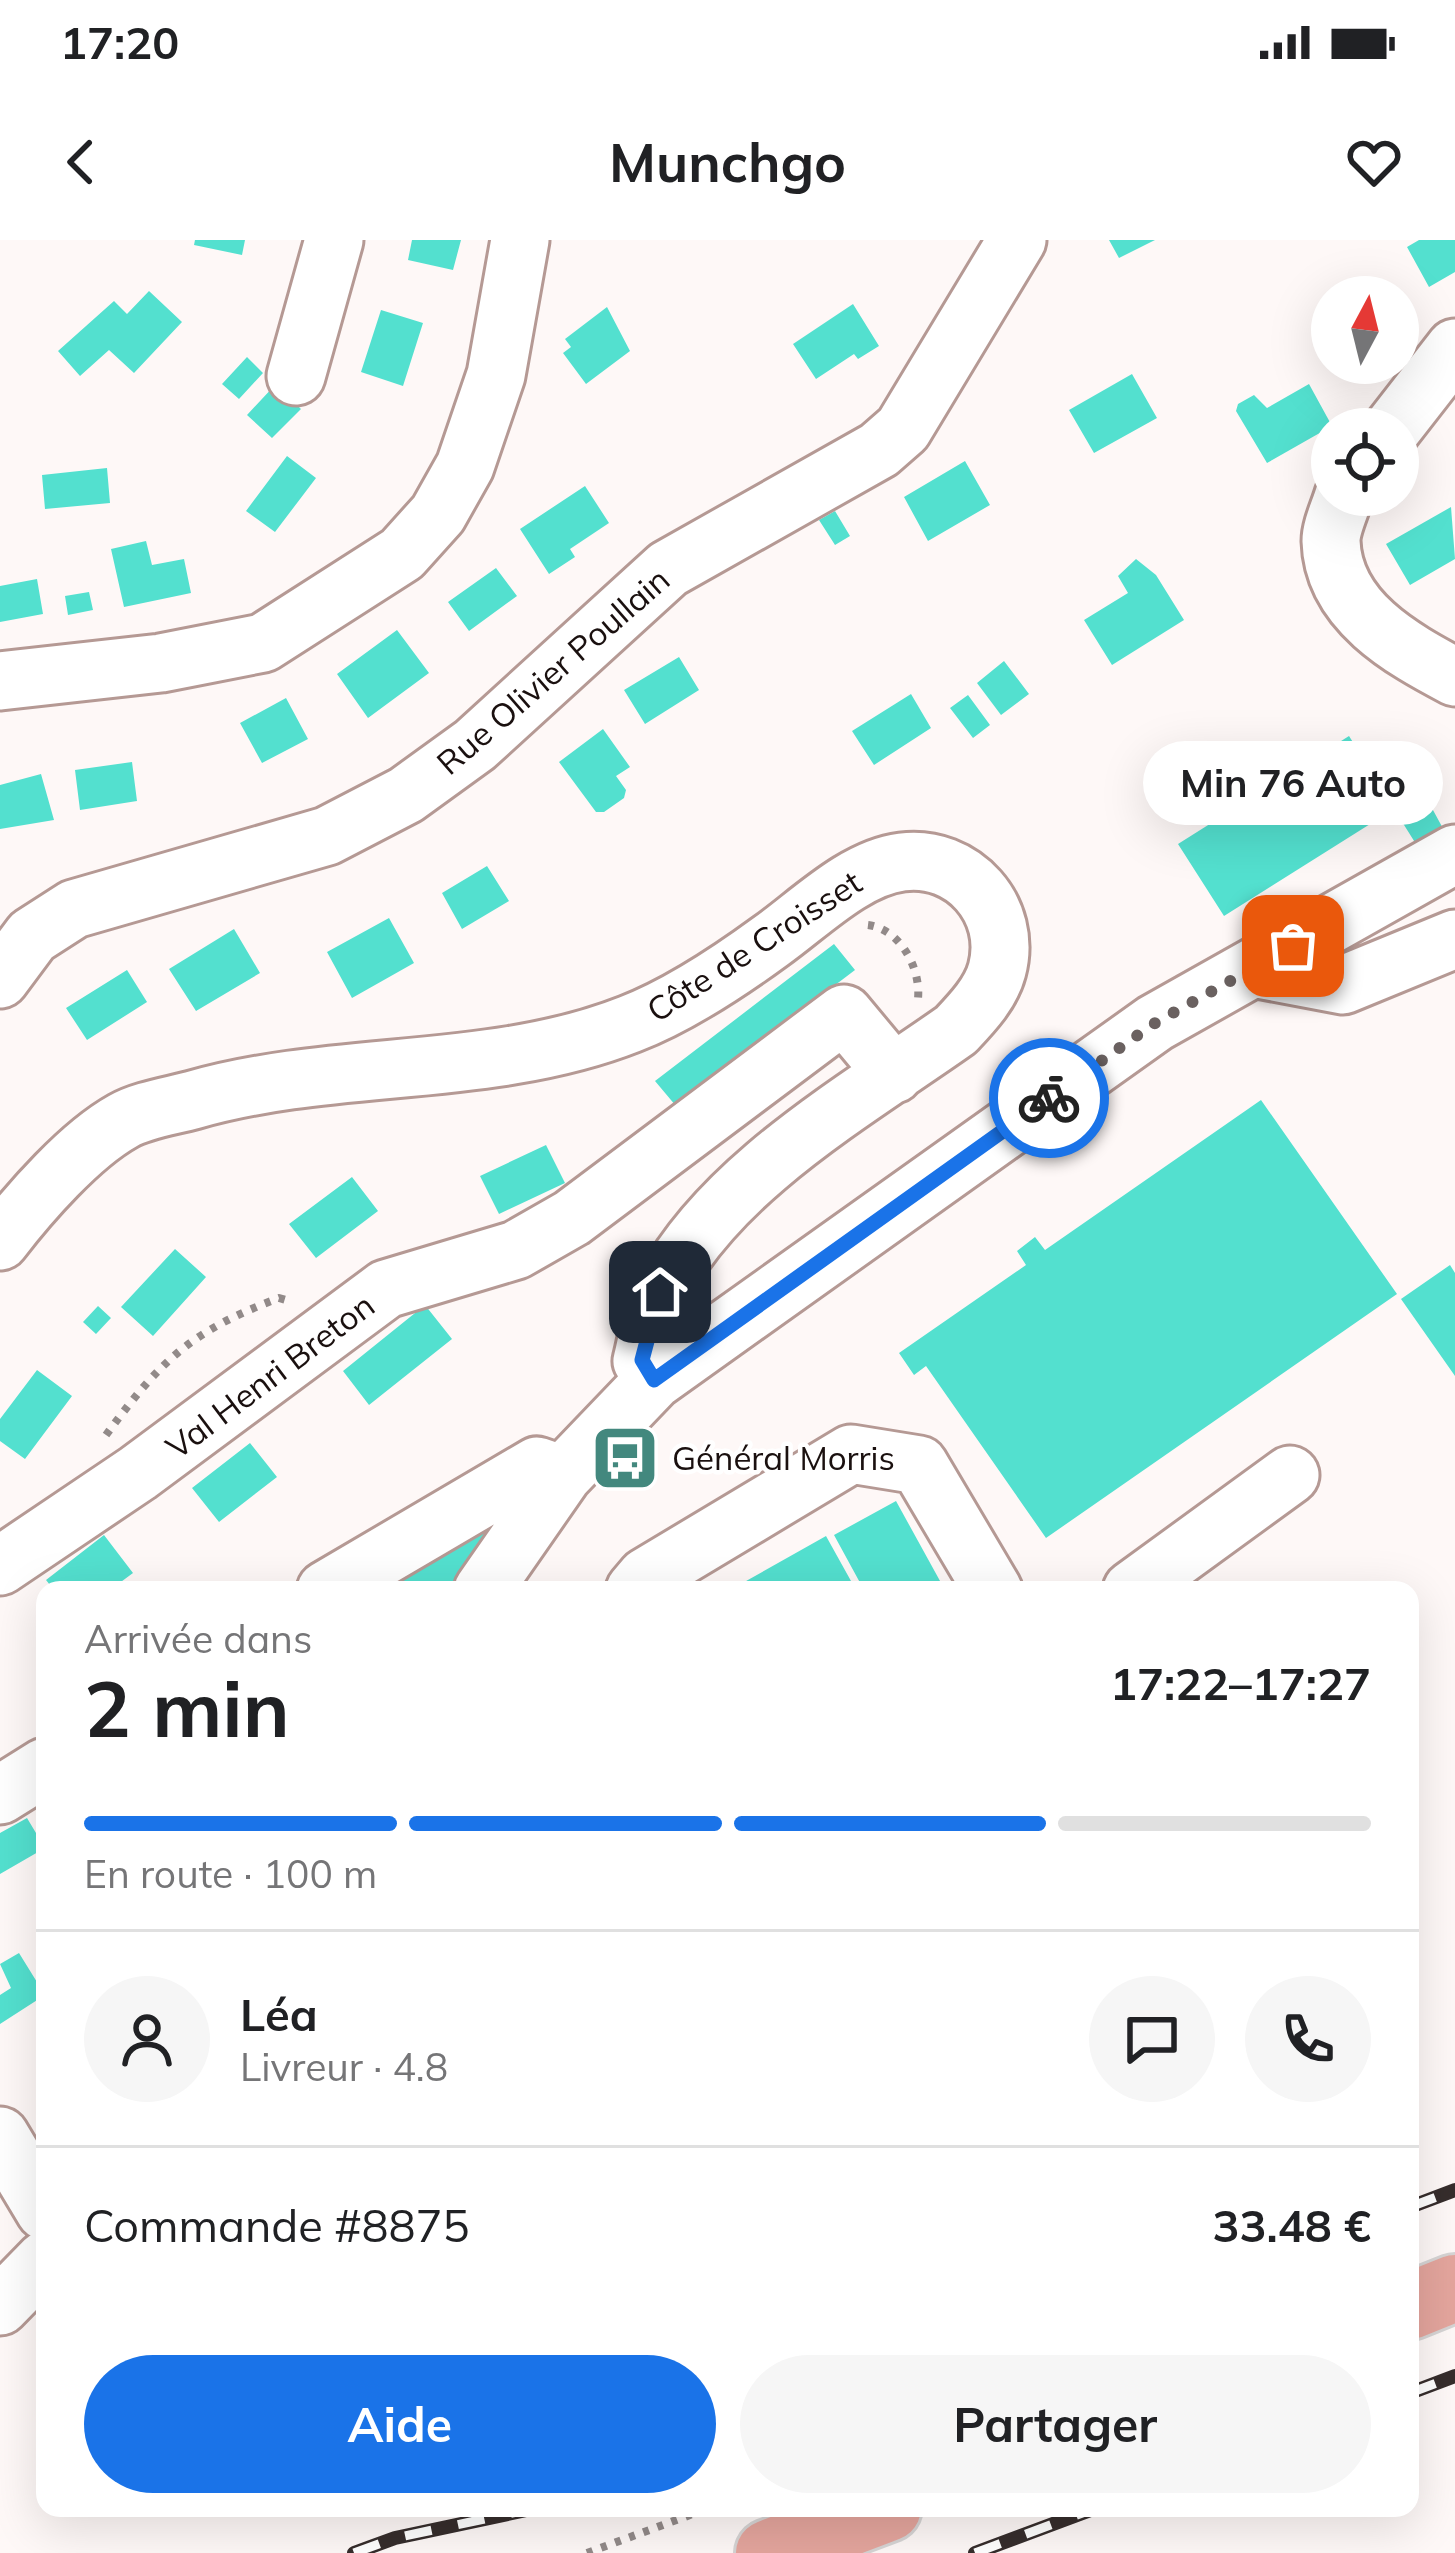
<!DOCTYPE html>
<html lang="fr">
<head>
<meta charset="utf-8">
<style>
  :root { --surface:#fff; --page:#f6f6f6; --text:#202124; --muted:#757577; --line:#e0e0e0; --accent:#1a73e8 }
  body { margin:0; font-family:Mulish,sans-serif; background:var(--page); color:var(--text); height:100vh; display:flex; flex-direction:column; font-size:45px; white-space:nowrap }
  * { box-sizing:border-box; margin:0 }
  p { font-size:39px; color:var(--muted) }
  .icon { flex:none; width:66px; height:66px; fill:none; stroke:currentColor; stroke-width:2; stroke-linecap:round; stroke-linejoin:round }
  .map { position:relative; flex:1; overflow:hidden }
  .drawer { position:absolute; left:36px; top:1341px; width:1383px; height:936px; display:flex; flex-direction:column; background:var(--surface); border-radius:24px; box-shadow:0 12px 48px #0002 }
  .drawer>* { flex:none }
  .needle { width:78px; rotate:7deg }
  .buttons { position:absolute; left:1311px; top:36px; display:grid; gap:24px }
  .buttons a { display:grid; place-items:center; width:108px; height:108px; border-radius:50%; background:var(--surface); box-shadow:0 12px 48px #0002; font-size:60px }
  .pin { position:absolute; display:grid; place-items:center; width:102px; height:102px; color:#fff; margin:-51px; border-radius:24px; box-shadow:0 6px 18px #0006 }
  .courier { position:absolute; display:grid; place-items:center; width:120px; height:120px; margin:-60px; border:9px solid #1a73e8; border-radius:50%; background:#fff; color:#222; box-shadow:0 3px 15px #0007 }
  .bubble { position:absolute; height:84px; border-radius:42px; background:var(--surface); box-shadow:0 12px 48px #0002; font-size:39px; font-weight:700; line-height:84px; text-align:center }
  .summary em { font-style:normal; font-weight:700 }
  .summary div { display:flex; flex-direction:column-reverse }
  .summary { display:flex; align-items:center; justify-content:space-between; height:204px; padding:0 48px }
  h1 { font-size:78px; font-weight:700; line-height:90px }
  .bar { display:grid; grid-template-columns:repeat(4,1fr); gap:18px 12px; align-content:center; height:144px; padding:0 48px }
  .bar i { height:15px; border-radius:9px; background:var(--line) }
  .bar .active { background:var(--accent) }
  .bar p { grid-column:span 4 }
  .line { display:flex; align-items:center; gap:30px; padding:0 48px; border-top:3px solid var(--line) }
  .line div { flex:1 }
  .round { display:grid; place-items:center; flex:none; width:126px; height:126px; border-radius:63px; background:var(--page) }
  .action { display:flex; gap:24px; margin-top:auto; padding:24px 48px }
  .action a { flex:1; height:138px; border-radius:72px; background:var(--accent); color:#fff; font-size:48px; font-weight:700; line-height:138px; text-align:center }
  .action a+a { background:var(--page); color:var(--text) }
  .status { display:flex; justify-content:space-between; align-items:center; height:84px; padding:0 60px; background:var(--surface); direction:ltr }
  .status svg { height:33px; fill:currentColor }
  header { display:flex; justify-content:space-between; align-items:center; height:156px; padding:0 48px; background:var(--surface); font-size:54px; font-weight:700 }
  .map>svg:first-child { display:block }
</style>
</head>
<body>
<div class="status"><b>17:20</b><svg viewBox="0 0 49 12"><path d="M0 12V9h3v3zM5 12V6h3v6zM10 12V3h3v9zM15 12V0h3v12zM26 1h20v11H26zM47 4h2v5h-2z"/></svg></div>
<header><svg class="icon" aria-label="back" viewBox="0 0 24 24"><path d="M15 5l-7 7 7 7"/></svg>Munchgo<svg class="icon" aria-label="heart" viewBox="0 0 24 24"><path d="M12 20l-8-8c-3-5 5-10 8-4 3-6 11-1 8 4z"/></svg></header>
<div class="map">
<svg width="1455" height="2313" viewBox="0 0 1455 2313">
  <rect width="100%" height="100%" fill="#fef8f7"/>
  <!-- building -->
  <path fill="#53e0cf" d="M195,0H245L242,15L194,5Z
    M412,0H461L453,30L408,20Z
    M1109,0H1155L1119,18Z
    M1419,0H1455V32L1429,47L1407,7Z
    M149,51L182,82L134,133L109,110L80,136L58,111L114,61L127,74Z
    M853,64L879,106L858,119L854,114L816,139L793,104Z
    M607,67L630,111L586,144L563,113L571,107L565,99Z
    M381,70L423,83L403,146L361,132Z
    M247,117L263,133L239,159L222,144Z
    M1132,134L1157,178L1094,213L1069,170Z
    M1309,144L1332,186L1267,223L1236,171L1238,164L1254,155L1267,168Z
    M275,145L301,169L272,198L247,175Z
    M287,216L316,238L275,292L246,271Z
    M965,221L990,265L928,301L904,257Z
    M107,228L110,263L45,269L42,235Z
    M585,246L609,283L570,309L575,317L549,334L520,289Z
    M1451,267L1455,319L1410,345L1386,304Z
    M835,271L850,296L835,305L819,280Z
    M146,301L152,325L184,319L191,353L124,367L111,309Z
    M1136,319L1156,335L1184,380L1112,425L1084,380L1128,353L1118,336Z
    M496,328L517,356L469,391L448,362Z
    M37,339L43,374L0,382V346Z
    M89,352L93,370L68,375L65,356Z
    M397,390L429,433L368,478L337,434Z
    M679,417L699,450L645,484L624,450Z
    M1004,421L1029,454L1001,475L977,443Z
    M911,454L931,488L874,525L852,491Z
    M968,455L990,485L973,498L950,468Z
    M286,458L308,499L262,523L240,483Z
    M603,489L630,527L616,536L626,550L624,558L604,572H596L559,522Z
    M1349,496L1393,565L1421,548L1446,594L1421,612L1394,569L1224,676L1178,604Z
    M132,522L137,561L80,570L75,530Z
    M41,534L54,580L0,589V545Z
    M487,626L509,661L462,689L442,653Z
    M389,678L414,723L352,758L327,712Z
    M234,689L260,733L196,771L169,729Z
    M834,704L855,730L676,866L655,841Z
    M127,730L147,762L87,800L66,768Z
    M1261,860L1397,1054L1046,1298L926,1126L914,1135L899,1113L1026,1025L1017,1011L1035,997L1045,1010Z
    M546,905L565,943L499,974L480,936Z
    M352,937L378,971L316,1018L289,984Z
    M175,1009L206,1037L153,1096L121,1067Z
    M1450,1025L1455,1033V1136L1401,1059Z
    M425,1065L452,1099L369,1165L343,1131Z
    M98,1066L111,1078L96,1094L83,1082Z
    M37,1130L72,1156L25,1219L0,1201V1179Z
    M250,1203L277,1237L219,1282L192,1248Z
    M896,1261L945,1350H864L834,1295Z
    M493,1273L496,1281L452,1350H384Z
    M104,1295L133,1333L110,1350H54L46,1340Z
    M826,1296L856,1350H730Z
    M27,1578L45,1608L0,1634V1593Z
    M19,1713L45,1755L0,1784V1755L11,1748L0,1724Z"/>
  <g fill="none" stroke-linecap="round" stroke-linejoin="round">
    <defs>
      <path id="minor" d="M296,136L334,0
        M1392,189L1455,108
        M1344,255C1340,269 1331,287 1331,301C1333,371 1402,409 1455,437
        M0,441L161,423L263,403L402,314L438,274L465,226L496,135L520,0
        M1253,728L1343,745L1455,699
        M0,739L32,696L74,669L327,596L406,555L475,505L668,329L879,210L903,189L1017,0
        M0,1001C30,962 80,905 123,881C142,870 171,866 193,860C335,819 491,839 630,784C677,766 730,731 771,701C809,674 854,628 902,622C963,614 1013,670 997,730C991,753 972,773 956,790C857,860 719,938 662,1050C651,1070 648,1098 642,1121L654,1140
        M0,1326L138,1233L386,1049L516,1010L572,978L844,774L894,834
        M326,1350L537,1226L563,1235
        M483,1350L563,1235L654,1140L1155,783L1455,614
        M635,1350L646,1337L851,1214L919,1225L993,1350
        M1132,1350L1290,1235
        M0,1555L45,1527
        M0,1896L45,1971
        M0,2066L45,2020"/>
      <path id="major" d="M1410,2066L1455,2048
        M769,2313L888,2268"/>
    </defs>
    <!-- minor casing -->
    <use href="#minor" stroke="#b59994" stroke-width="63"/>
    <!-- major casing -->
    <use href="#major" stroke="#d6d4d4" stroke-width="72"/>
    <!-- path -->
    <path stroke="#928a89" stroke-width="8" stroke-dasharray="6 9" stroke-linecap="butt" d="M868,685C900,689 921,728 918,759
      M106,1195C161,1120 191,1091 279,1058L289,1061
      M587,2313L709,2268"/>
    <!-- minor -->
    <use href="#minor" stroke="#fff" stroke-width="57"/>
    <!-- major -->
    <use href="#major" stroke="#e4a59d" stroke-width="66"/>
    <defs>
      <path id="rail" d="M1410,1967L1455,1950
        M1410,2153L1455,2136
        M354,2313L395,2298L536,2268
        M975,2313L1096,2268"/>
    </defs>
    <!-- rail casing -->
    <use href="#rail" stroke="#362d2c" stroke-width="14"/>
    <!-- rail -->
    <use href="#rail" stroke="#fff" stroke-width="9" stroke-dasharray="27" stroke-linecap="butt"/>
  </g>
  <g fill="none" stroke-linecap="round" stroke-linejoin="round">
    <!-- done -->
    <path stroke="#6a6160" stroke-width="12" stroke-dasharray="0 21.6" d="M1049,858L1155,783L1293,706"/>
    <!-- route -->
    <path stroke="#1a73e8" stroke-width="15" d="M660,1052L642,1120L654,1140L1049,858"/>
  </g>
  <!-- icons -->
  <defs>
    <symbol id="bus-square" viewBox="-11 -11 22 22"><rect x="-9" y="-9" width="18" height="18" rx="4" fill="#43887e" stroke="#fff"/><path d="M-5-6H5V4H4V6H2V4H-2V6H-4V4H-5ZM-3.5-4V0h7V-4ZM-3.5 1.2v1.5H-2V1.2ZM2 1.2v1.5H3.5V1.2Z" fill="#fff"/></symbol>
  </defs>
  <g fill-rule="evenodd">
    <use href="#bus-square" x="587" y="1180" width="76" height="76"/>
  </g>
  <g text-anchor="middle" stroke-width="9" stroke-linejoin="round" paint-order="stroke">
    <!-- street labels -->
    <g font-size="33" fill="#1a100f" stroke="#fff">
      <text transform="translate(553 431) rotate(-41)" y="12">Rue Olivier Poullain</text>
      <text transform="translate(754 706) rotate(-33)" y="12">Côte de Croisset</text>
      <text transform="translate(270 1136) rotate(-37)" y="12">Val Henri Breton</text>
    </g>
    <!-- poi labels -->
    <g font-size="33" fill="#1a100f" stroke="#fff" text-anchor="start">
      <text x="672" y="1230">Général Morris</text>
    </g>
  </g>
</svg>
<div class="buttons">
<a><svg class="needle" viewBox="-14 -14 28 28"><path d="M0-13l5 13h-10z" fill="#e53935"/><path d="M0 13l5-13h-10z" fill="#757577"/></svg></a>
<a><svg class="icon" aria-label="locate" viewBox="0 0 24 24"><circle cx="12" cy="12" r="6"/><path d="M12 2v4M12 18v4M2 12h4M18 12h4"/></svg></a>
</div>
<div class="pin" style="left:1293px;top:706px;background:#ea580c"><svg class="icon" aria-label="bag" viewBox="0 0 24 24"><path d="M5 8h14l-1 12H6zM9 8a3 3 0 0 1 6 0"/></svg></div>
<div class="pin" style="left:660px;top:1052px;background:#1f2937"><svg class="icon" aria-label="home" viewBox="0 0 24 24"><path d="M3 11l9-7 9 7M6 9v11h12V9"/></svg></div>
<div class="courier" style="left:1049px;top:858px"><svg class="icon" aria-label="bike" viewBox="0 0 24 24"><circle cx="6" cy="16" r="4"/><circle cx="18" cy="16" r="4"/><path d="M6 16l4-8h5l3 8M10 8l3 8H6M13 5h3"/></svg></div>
<div class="bubble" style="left:1143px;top:501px;width:300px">Min 76 Auto</div>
<section class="drawer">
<div class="summary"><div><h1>2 min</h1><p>Arrivée dans</p></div><em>17:22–17:27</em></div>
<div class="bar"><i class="active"></i><i class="active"></i><i class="active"></i><i></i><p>En route · 100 m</p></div>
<div class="line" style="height:216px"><a class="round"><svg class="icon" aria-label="person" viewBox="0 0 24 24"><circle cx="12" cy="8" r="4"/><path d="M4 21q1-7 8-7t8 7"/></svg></a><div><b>Léa</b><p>Livreur · 4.8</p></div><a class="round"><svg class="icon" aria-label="chat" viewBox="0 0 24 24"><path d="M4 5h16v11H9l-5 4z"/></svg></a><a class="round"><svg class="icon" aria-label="phone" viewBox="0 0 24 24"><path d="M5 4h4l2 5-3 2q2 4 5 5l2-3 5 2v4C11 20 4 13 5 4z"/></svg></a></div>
<div class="line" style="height:156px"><div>Commande #8875</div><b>33.48 €</b></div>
<div class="action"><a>Aide</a><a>Partager</a></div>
</section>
</div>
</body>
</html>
